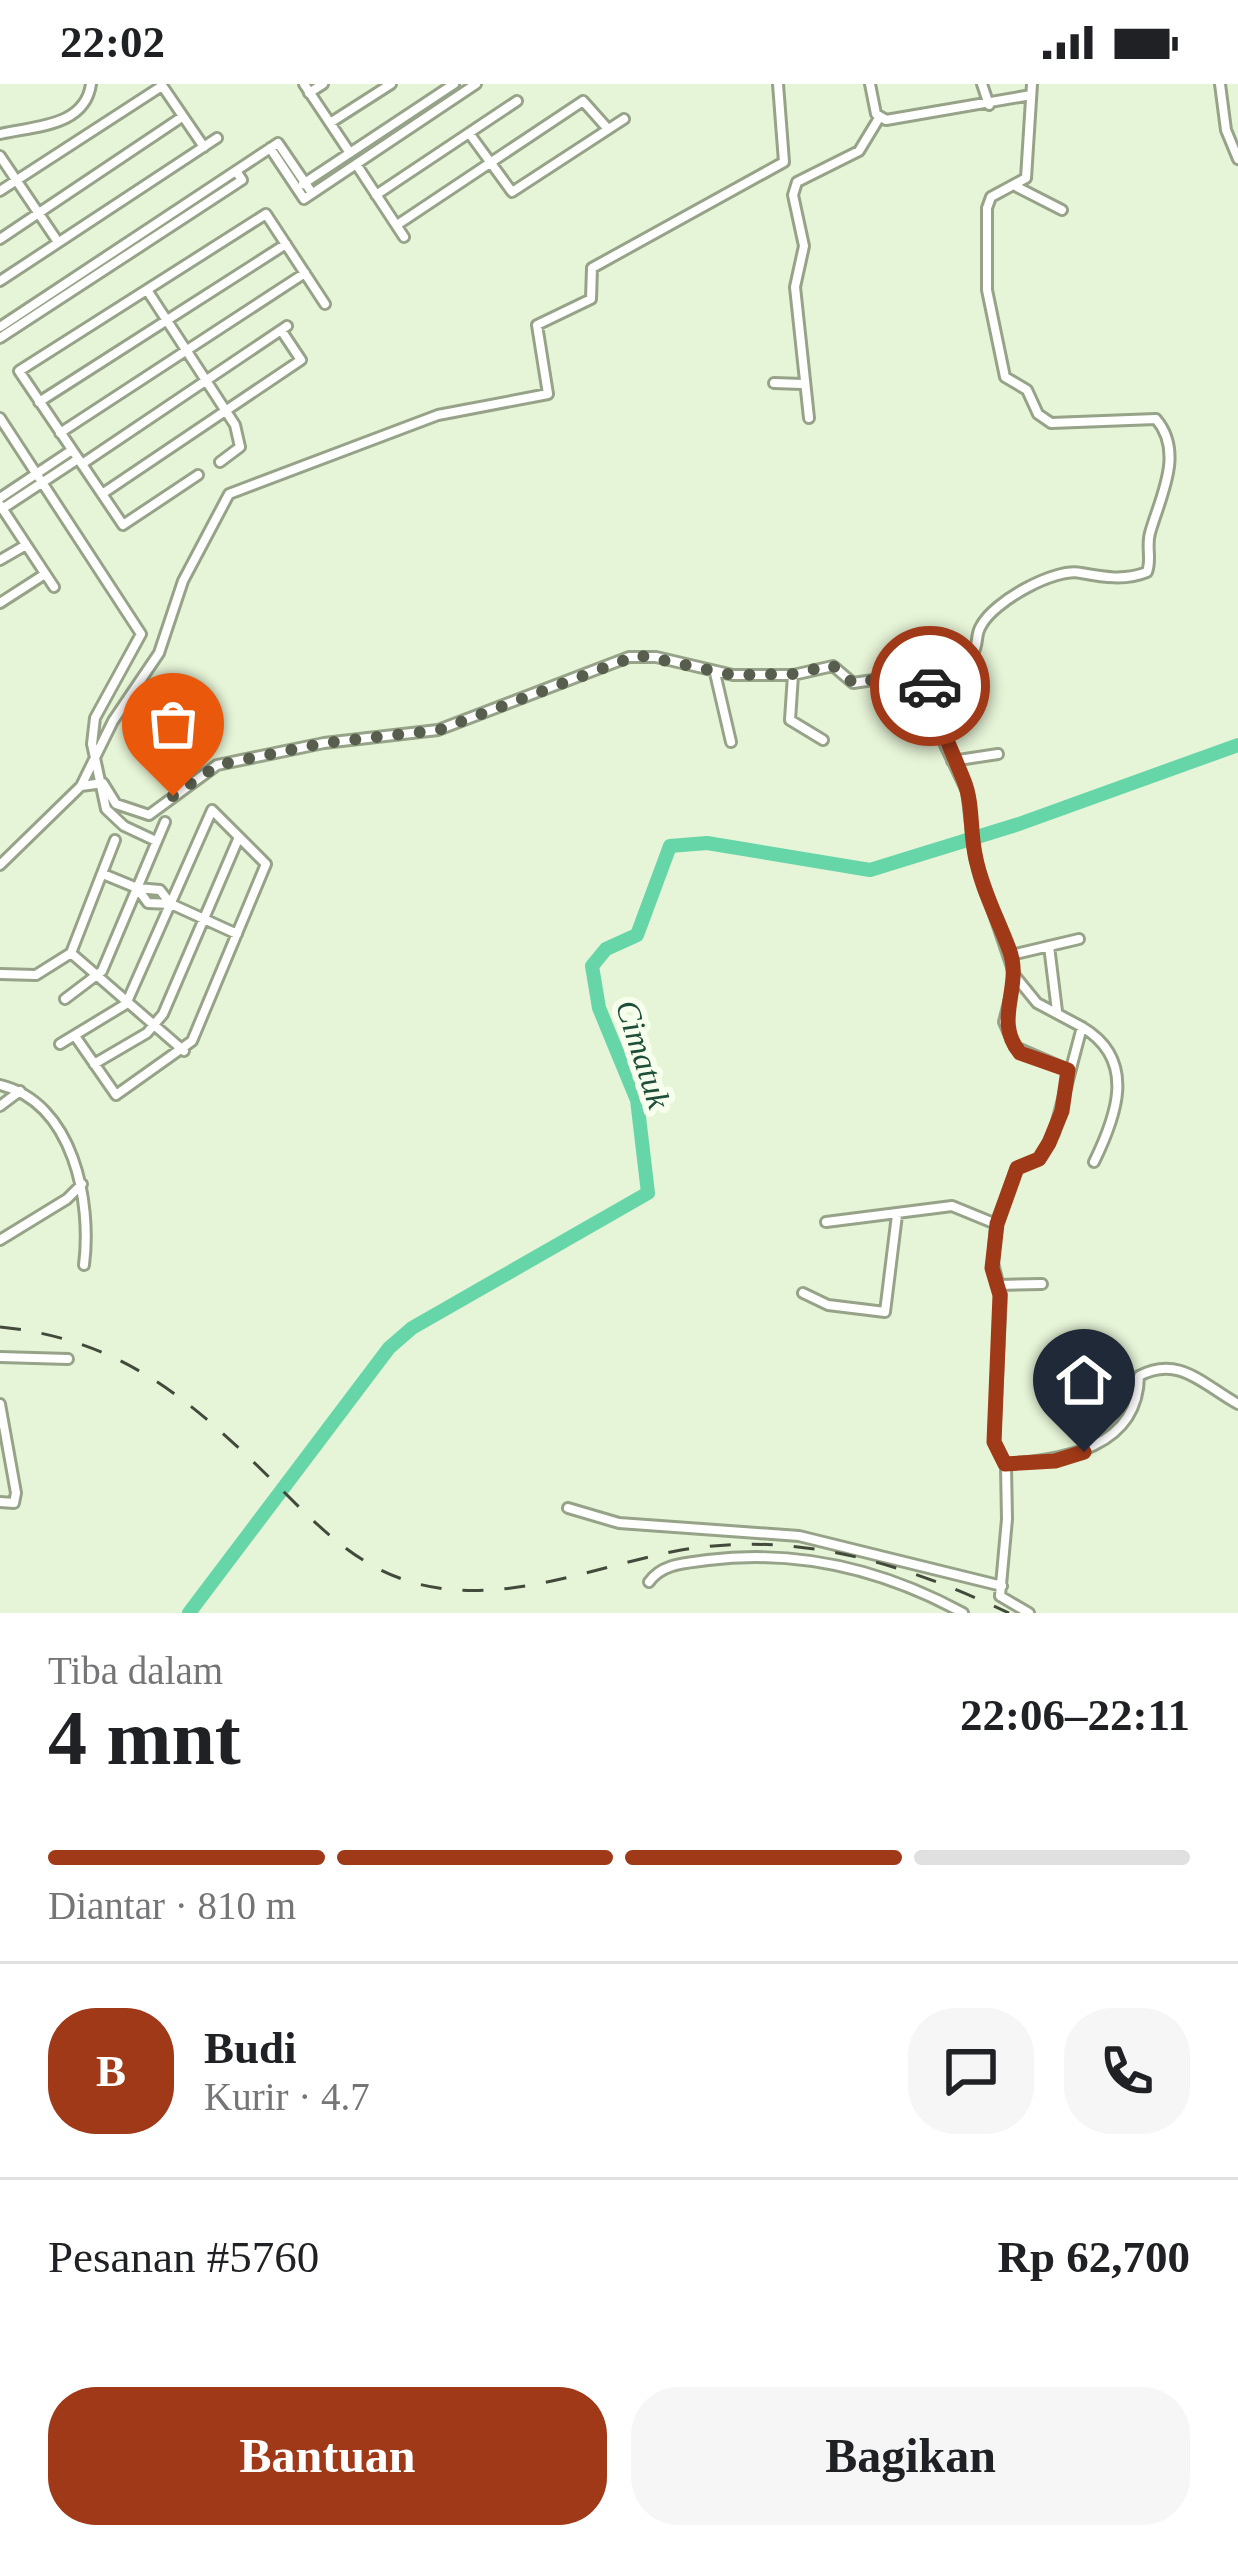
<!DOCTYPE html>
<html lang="id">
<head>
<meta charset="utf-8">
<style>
  :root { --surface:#fff; --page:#f6f6f6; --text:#202124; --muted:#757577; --line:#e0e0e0; --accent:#a03917 }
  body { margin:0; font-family:"Times New Roman",serif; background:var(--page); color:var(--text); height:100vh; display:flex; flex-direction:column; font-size:45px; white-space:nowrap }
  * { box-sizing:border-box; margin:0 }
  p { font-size:39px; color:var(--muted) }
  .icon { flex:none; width:66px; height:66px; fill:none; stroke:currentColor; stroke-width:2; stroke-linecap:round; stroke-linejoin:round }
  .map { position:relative; height:1529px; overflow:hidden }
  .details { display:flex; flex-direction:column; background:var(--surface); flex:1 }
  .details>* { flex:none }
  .pin { position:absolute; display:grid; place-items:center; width:102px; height:102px; color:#fff; margin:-123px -51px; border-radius:50% 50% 50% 0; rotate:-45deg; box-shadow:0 0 12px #0007 }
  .pin .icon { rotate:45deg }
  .courier { position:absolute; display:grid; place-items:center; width:120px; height:120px; margin:-60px; border:9px solid #a03917; border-radius:50%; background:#fff; color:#222; box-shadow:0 3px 15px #0007 }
  .head em { font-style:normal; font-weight:600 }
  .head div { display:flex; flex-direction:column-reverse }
  .head { display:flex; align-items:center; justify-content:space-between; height:204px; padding:0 48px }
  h1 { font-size:78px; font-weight:600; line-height:90px }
  .bar { display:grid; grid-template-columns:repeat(4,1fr); gap:18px 12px; align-content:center; height:144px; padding:0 48px }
  .bar i { height:15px; border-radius:9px; background:var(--line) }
  .bar .on { background:var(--accent) }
  .bar p { grid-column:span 4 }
  .line { display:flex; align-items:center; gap:30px; padding:0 48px; border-top:3px solid var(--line) }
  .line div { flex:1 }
  .round { display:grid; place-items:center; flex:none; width:126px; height:126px; border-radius:48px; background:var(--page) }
  .primary-button { display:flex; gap:24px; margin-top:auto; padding:24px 48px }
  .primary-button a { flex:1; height:138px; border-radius:48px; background:var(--accent); color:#fff; font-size:48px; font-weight:600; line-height:138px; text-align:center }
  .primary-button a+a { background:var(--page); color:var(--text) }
  .status { display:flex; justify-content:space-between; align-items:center; height:84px; padding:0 60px; background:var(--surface); direction:ltr }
  .status svg { height:33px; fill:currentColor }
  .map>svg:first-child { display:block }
</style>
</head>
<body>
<div class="status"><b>22:02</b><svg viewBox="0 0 49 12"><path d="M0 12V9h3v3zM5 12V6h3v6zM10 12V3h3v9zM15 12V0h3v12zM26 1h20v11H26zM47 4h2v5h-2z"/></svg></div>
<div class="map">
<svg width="1238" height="1529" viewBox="0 0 1238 1529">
  <rect width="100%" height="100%" fill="#e6f4d7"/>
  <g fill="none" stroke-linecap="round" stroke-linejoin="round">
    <!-- river -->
    <path stroke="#66d6a8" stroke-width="14" d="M189,1529L389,1264L412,1244L648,1109L637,1016L599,924L592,882L606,865L637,851L670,762L707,759L870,786L1019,740L1238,661"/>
    <defs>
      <path id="minor" d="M161,0L204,63
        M304,0L350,69
        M870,0L876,30L886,36L1031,11
        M982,0L989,21
        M1220,0L1226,46L1238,75
        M309,9L323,0
        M330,39L391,0
        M469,49L512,108L624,35
        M0,50C34,42 85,43 91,0
        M270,64L304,115L476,0
        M0,72L58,158
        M356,80L404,153
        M303,100L454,0
        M1017,103L1062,126
        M0,107L162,2
        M376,111L517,17
        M397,141L583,17L608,45
        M0,155L182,33
        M0,197L217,54
        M147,206L235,341L240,363L220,378
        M0,243L278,59L312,109
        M0,254L242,96L236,87
        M774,299L802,300
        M39,318L286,160
        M0,334L141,550L95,634L92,660L106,725L124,742L156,757
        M809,334L795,203L804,162L793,111L797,98L859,67L879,34
        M60,349L305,189
        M82,380L287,242
        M102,410L301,276L281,246
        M0,414L72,366
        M0,421L54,503
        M2,425L78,375
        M123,441L19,287L266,130L325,220
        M123,441L198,391
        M0,476L26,461
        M0,519L45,490
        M715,589L731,658
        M793,591L790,636L823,656
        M952,677L998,670
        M81,702L103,699L116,720L149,731L217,681L324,659L438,646L629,573H656L733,591H793L833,582L853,599L929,588
        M0,781L81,702L113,637L159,569L183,497L229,410L438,331L548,310L537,241L591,215L592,184L784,78L778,0
        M103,790L137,804L148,819L171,820L237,850
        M137,804L160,806L170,819
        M1049,862L1057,927
        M71,869L184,967
        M1011,871L1079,855
        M0,890L36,891L71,869L115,756
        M1015,895L1004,938L1015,963L1068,986
        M65,915L102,887L165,738
        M1082,943C1138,976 1116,1033 1094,1078
        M60,960L126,920L212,726L266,780L192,957L116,1011L75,952
        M94,980L147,949L163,930L239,753
        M0,1001C74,1019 92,1118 84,1181
        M0,1022L20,1007
        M826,1138L952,1122L996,1140
        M0,1156L67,1115L82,1100
        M998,1201L1042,1200
        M803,1209L828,1221L885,1228L897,1131
        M0,1273L68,1275
        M0,1320L16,1409L14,1419L0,1418
        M1005,1380C1064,1376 1138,1364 1139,1292C1179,1271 1202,1300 1238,1320
        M568,1424L619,1439L799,1452L1002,1502
        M649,1498C662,1479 687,1479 708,1476C798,1465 884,1486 963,1529
        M1029,1529L1000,1512L1007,1435L1006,1383L994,1357L1001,1211L993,1179L996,1140L1017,1084L1039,1075L1054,1049L1082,943L1037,919L1015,892L975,774L967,707L945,661L929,588L973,569C979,560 975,551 981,542C993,518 1055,483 1081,489C1103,493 1125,497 1147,488C1152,475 1146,463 1150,449C1160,413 1185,369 1156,335L1051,339L1038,330L1027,306L1005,293L987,206V124L991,113L1026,94L1032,0"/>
    </defs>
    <!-- minor casing -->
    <use href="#minor" stroke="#97a388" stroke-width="14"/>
    <!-- minor -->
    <use href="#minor" stroke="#fff" stroke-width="8"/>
    <!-- rail -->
    <path stroke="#43493b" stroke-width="3" stroke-dasharray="21 21" stroke-linecap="butt" d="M0,1243C123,1255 193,1318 277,1401C316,1440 354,1480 408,1497C497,1525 589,1484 676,1467C795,1445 903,1479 1009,1529"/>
  </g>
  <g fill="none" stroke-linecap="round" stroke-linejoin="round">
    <!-- done -->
    <path stroke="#575e4e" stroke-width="12" stroke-dasharray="0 21.6" d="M173,712L218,681L324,659L439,646L638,571L733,591L793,590L832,581L853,599L928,588L930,602"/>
    <!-- route -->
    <path stroke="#a03917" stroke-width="15" d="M930,602C937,638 951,664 964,697C973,719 970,747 975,770C981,804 997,833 1009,865C1024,903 992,935 1020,969L1068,986L1062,1027L1049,1059L1039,1075L1017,1084L997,1140L992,1184L1000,1211L994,1358L1005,1380L1055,1377L1084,1368"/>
  </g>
  <g text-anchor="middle" stroke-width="12" stroke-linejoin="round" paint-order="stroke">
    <!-- water labels -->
    <g font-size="33" font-style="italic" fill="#1e4d3a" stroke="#f7ffed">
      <text transform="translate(644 970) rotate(72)" y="12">Cimatuk</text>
    </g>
  </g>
</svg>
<div class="pin" style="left:173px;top:712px;background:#ea580c"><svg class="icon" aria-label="bag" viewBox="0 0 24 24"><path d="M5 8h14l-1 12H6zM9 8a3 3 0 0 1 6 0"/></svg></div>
<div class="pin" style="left:1084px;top:1368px;background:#1f2937"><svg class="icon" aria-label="home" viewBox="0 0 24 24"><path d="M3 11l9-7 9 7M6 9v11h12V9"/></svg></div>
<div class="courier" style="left:930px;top:602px"><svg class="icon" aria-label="car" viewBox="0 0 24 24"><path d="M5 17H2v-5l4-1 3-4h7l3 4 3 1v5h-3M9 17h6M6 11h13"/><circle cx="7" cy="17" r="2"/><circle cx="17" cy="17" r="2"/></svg></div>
</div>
<section class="details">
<div class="head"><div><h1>4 mnt</h1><p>Tiba dalam</p></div><em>22:06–22:11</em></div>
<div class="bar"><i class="on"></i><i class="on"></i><i class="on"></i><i></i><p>Diantar · 810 m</p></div>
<div class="line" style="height:216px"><b class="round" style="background:var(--accent);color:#fff">B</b><div><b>Budi</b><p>Kurir · 4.7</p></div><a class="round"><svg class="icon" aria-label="chat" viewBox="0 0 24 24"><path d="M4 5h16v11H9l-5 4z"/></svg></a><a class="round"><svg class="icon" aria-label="phone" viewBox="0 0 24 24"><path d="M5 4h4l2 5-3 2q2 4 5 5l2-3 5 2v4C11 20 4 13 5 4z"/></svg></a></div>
<div class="line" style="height:156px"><div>Pesanan #5760</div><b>Rp 62,700</b></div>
<div class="primary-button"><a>Bantuan</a><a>Bagikan</a></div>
</section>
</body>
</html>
